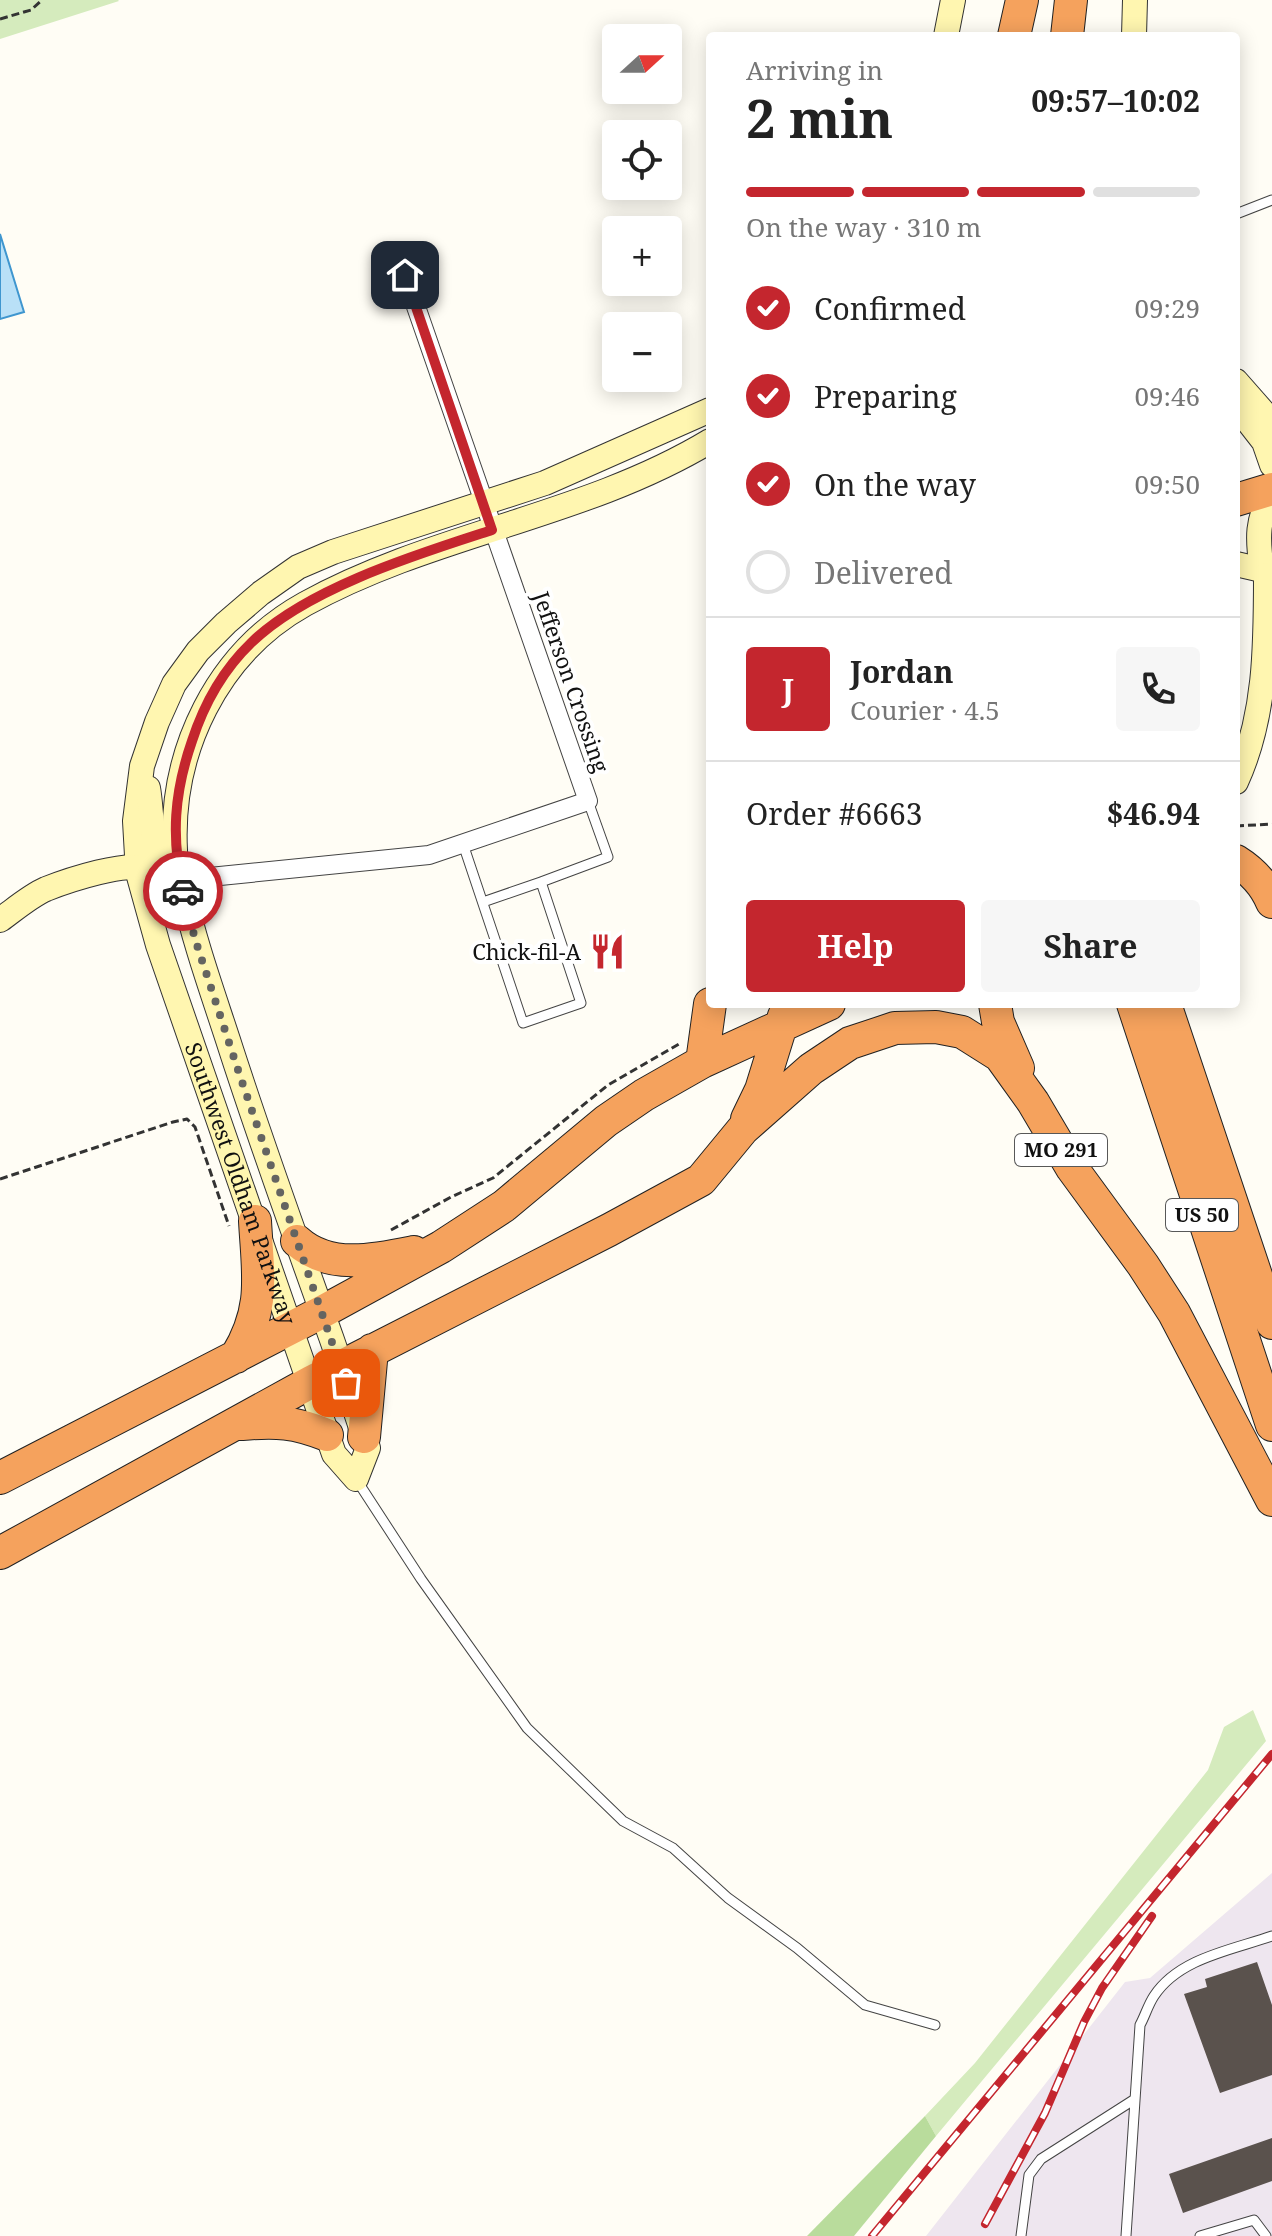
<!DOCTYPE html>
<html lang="en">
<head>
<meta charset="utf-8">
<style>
  :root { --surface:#fff; --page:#f6f6f6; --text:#222; --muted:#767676; --line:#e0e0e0; --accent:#c4262e }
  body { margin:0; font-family:"Noto Serif",serif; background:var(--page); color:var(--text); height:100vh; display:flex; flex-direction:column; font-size:30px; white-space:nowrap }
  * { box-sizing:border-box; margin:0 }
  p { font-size:26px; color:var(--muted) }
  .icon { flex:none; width:44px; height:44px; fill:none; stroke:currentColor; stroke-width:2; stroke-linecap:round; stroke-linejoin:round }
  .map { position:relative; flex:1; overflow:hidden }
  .drawer { position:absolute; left:706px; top:32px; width:534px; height:976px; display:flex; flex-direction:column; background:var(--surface); border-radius:8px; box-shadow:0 4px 20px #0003 }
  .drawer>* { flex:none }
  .needle { width:52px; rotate:69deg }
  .controls { position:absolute; left:602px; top:24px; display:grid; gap:16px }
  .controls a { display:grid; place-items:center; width:80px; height:80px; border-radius:8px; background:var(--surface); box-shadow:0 4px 20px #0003; font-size:40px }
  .pin { position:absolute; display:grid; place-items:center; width:68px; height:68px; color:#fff; margin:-34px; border-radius:16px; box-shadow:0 4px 12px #0006 }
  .courier { position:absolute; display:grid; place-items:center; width:80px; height:80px; margin:-40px; border:6px solid #c4262e; border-radius:50%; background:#fff; color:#222; box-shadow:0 2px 10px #0007 }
  .summary em { font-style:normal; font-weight:700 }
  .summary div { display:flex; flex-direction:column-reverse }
  .summary { display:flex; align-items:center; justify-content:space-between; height:136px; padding:0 40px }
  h1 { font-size:52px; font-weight:700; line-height:60px }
  .bar { display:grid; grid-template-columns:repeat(4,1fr); gap:12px 8px; align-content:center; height:96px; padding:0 40px }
  .bar i { height:10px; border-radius:6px; background:var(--line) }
  .bar .on { background:var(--accent) }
  .bar p { grid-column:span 4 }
  .line { display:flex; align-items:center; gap:20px; padding:0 40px; border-top:2px solid var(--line) }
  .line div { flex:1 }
  .round { display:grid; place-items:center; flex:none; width:84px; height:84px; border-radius:8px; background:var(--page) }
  ol { padding:0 40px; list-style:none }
  li { display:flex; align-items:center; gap:24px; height:88px }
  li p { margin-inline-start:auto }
  li .icon { padding:8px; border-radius:50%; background:var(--accent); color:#fff; stroke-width:4 }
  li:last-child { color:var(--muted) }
  li i { width:44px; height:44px; border:4px solid var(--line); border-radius:50% }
  .primary-button { display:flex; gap:16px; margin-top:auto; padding:16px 40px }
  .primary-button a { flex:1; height:92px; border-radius:8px; background:var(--accent); color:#fff; font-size:32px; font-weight:700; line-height:92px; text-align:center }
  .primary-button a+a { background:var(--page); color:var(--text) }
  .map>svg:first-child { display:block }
</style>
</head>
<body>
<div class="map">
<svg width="1272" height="2236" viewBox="0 0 1272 2236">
  <rect width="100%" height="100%" fill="#fffdf5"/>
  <!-- industrial -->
  <path fill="#eee6ef" d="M1272,1873V2236H926L1125,1982L1150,1978Z"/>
  <!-- green -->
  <path fill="#d5ebbd" d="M0,0H118L119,1L0,39Z
    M1253,1710L1266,1741L936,2136L925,2116L975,2063L1208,1770L1224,1727Z"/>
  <!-- forest -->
  <path fill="#b9dc9c" d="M925,2116L936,2136L854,2236H807Z"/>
  <!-- water -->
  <path fill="#b9e0f7" stroke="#3f96cf" stroke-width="2" d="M0,234L24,312L0,319Z"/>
  <!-- building -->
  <path fill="#5a524d" d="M1257,1962L1272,2005V2075L1220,2093L1184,1994L1207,1987L1205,1979Z
    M1272,2138V2181L1183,2213L1169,2174Z"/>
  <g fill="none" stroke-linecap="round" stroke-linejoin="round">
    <defs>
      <path id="lane" d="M1236,214L1272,200
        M463,844L523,1023L581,1003L541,882L483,902
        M541,882L608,857L588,801
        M356,1479L421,1579L527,1728L623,1821L673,1848L728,1898L797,1948L865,2005L935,2025
        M1021,2236L1029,2175L1041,2159L1135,2099
        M1126,2236L1140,2025C1145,2016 1148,2005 1154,1996C1179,1958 1232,1950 1272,1936
        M1200,2236L1254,2220L1266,2236"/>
      <path id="street" d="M180,880L429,855L588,801L405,275"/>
      <g id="secondary">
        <path d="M946,36L953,0"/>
        <path d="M1134,36L1135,0"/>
        <path d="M1236,381L1272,422"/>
        <path d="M1236,406L1264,442L1272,465"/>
        <path id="s1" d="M710,410L545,483L333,552L298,567L261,593L226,623L198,651L174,684L157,722L142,766L135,821L138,873L158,945L334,1454L356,1479L368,1448C355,1411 344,1374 331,1337C296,1239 260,1140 228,1040C212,991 194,941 183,890C180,877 175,863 175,850C170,751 217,653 305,604C433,533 584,517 710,441"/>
        <path d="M1272,491C1257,521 1257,537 1262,570L1272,578"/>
        <path d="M1236,564L1262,570"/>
        <path d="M1236,782C1266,717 1266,645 1266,575"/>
        <path d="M148,788C153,815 149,859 175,876"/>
        <path d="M0,920C14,910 30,896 46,889C66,881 131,859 148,870C164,879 172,900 180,915"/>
      </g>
      <path id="highway" d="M1014,36L1022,0
        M1067,36L1071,0
        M1236,500L1272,489
        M1236,861C1252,871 1265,885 1272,902
        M995,1004L998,1022L1018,1068
        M1133,1004L1272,1425
        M1165,1004L1272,1323
        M702,1062L710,1004
        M747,1119L761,1090L784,1016
        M297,1241C329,1270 375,1260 414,1252
        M236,1357C266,1308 258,1275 255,1221
        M242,1424C276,1421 295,1422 327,1435
        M364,1437L372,1350
        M0,1478L322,1312L441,1247L504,1206L606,1121L644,1095L702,1062L829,1004
        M0,1553L311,1382L609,1230L701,1180L743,1129L811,1069L850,1043L895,1028L936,1027L962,1032L1000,1056L1033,1102L1072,1168L1143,1265L1174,1313L1272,1500"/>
    </defs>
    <!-- lane casing -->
    <use href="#lane" stroke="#444" stroke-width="11"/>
    <!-- street casing -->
    <use href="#street" stroke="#444" stroke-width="20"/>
    <!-- secondary casing -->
    <use href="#secondary" stroke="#333" stroke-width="26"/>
    <!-- highway casing -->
    <use href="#highway" stroke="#222" stroke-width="34"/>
    <!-- path -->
    <path stroke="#333" stroke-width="3" stroke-dasharray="8 4" stroke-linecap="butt" d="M0,19L31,10L42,0
      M1236,826L1272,824
      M0,1179L173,1122L187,1119L195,1127L229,1226
      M391,1230L451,1197L493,1178L608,1085L679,1044"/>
    <!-- lane -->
    <use href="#lane" stroke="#fff" stroke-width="9"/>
    <!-- street -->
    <use href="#street" stroke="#fff" stroke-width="18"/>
    <!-- secondary -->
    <use href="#secondary" stroke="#fff6b0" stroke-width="24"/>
    <!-- highway -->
    <use href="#highway" stroke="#f5a25d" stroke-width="32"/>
    <defs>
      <path id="rail" d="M985,2224L1045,2113L1084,2022L1102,1988L1152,1916
        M872,2236L1272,1754"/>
    </defs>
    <!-- rail casing -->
    <use href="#rail" stroke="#c4262e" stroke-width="8"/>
    <!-- rail -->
    <use href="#rail" stroke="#fff" stroke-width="5" stroke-dasharray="15" stroke-linecap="butt"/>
  </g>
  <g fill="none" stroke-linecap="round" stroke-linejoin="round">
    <!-- done -->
    <path stroke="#646461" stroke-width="8" stroke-dasharray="0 14.4" d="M183,891L195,939L240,1076L346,1383"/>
    <!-- route -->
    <path stroke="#c4262e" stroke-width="10" d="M183,891C171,837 174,793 192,741C204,704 223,670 251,643C307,588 418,554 492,530L405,275"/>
  </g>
  <!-- icons -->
  <defs>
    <symbol id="restaurant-bare" viewBox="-9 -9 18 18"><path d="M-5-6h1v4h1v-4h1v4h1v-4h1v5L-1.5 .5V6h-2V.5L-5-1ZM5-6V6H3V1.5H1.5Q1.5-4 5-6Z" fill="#c4262e" stroke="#fff" stroke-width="2.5" paint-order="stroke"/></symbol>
  </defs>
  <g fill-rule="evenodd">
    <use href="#restaurant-bare" x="582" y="926" width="51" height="51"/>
  </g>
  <g text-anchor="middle" stroke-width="8" stroke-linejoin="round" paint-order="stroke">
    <!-- shield labels -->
    <g fill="#fff" stroke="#585858" stroke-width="2">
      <rect x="1015" y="1134" width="92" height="32" rx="6"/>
      <rect x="1166" y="1199" width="72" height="32" rx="6"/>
    </g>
    <g font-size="20" font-weight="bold" fill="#111">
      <text x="1061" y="1157">MO 291</text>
      <text x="1202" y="1222">US 50</text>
    </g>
    <!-- street labels -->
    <g font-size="22" fill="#111" stroke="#fff">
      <text transform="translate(571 682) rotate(71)" y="8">Jefferson Crossing</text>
      <text dy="8" stroke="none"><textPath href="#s1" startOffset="1136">Southwest Oldham Parkway</textPath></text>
    </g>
    <!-- poi labels -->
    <g font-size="22" fill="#111" stroke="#fff" text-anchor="end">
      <text x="581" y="960">Chick-fil-A</text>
    </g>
  </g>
</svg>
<div class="controls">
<a><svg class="needle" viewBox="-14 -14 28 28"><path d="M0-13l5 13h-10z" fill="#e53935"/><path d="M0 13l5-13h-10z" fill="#767676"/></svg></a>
<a><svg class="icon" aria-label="locate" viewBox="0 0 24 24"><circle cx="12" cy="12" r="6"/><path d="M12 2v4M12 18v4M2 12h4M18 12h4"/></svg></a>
<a>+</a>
<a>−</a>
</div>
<div class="pin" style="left:346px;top:1383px;background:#ea580c"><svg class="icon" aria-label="bag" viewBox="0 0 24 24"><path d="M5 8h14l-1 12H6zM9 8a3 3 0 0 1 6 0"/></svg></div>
<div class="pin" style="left:405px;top:275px;background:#1f2937"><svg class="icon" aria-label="home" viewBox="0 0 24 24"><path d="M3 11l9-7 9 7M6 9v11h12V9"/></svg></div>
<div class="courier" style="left:183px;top:891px"><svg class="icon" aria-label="car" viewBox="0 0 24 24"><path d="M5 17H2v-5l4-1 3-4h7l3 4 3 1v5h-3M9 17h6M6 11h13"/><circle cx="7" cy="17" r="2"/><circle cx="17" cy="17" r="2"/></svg></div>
<section class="drawer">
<div class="summary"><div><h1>2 min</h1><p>Arriving in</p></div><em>09:57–10:02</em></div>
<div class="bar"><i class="on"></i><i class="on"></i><i class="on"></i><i></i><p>On the way · 310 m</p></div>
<ol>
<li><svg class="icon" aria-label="check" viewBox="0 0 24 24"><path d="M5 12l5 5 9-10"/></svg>Confirmed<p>09:29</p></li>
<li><svg class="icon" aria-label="check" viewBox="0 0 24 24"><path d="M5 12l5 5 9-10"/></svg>Preparing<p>09:46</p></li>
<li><svg class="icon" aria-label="check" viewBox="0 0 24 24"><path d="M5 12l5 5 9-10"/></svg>On the way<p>09:50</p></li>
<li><i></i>Delivered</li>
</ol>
<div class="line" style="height:144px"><b class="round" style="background:var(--accent);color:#fff">J</b><div><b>Jordan</b><p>Courier · 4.5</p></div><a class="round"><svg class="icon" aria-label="phone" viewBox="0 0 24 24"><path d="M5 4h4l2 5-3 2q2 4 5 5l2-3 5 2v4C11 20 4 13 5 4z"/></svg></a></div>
<div class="line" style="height:104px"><div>Order #6663</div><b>$46.94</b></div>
<div class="primary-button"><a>Help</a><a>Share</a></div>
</section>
</div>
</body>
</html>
